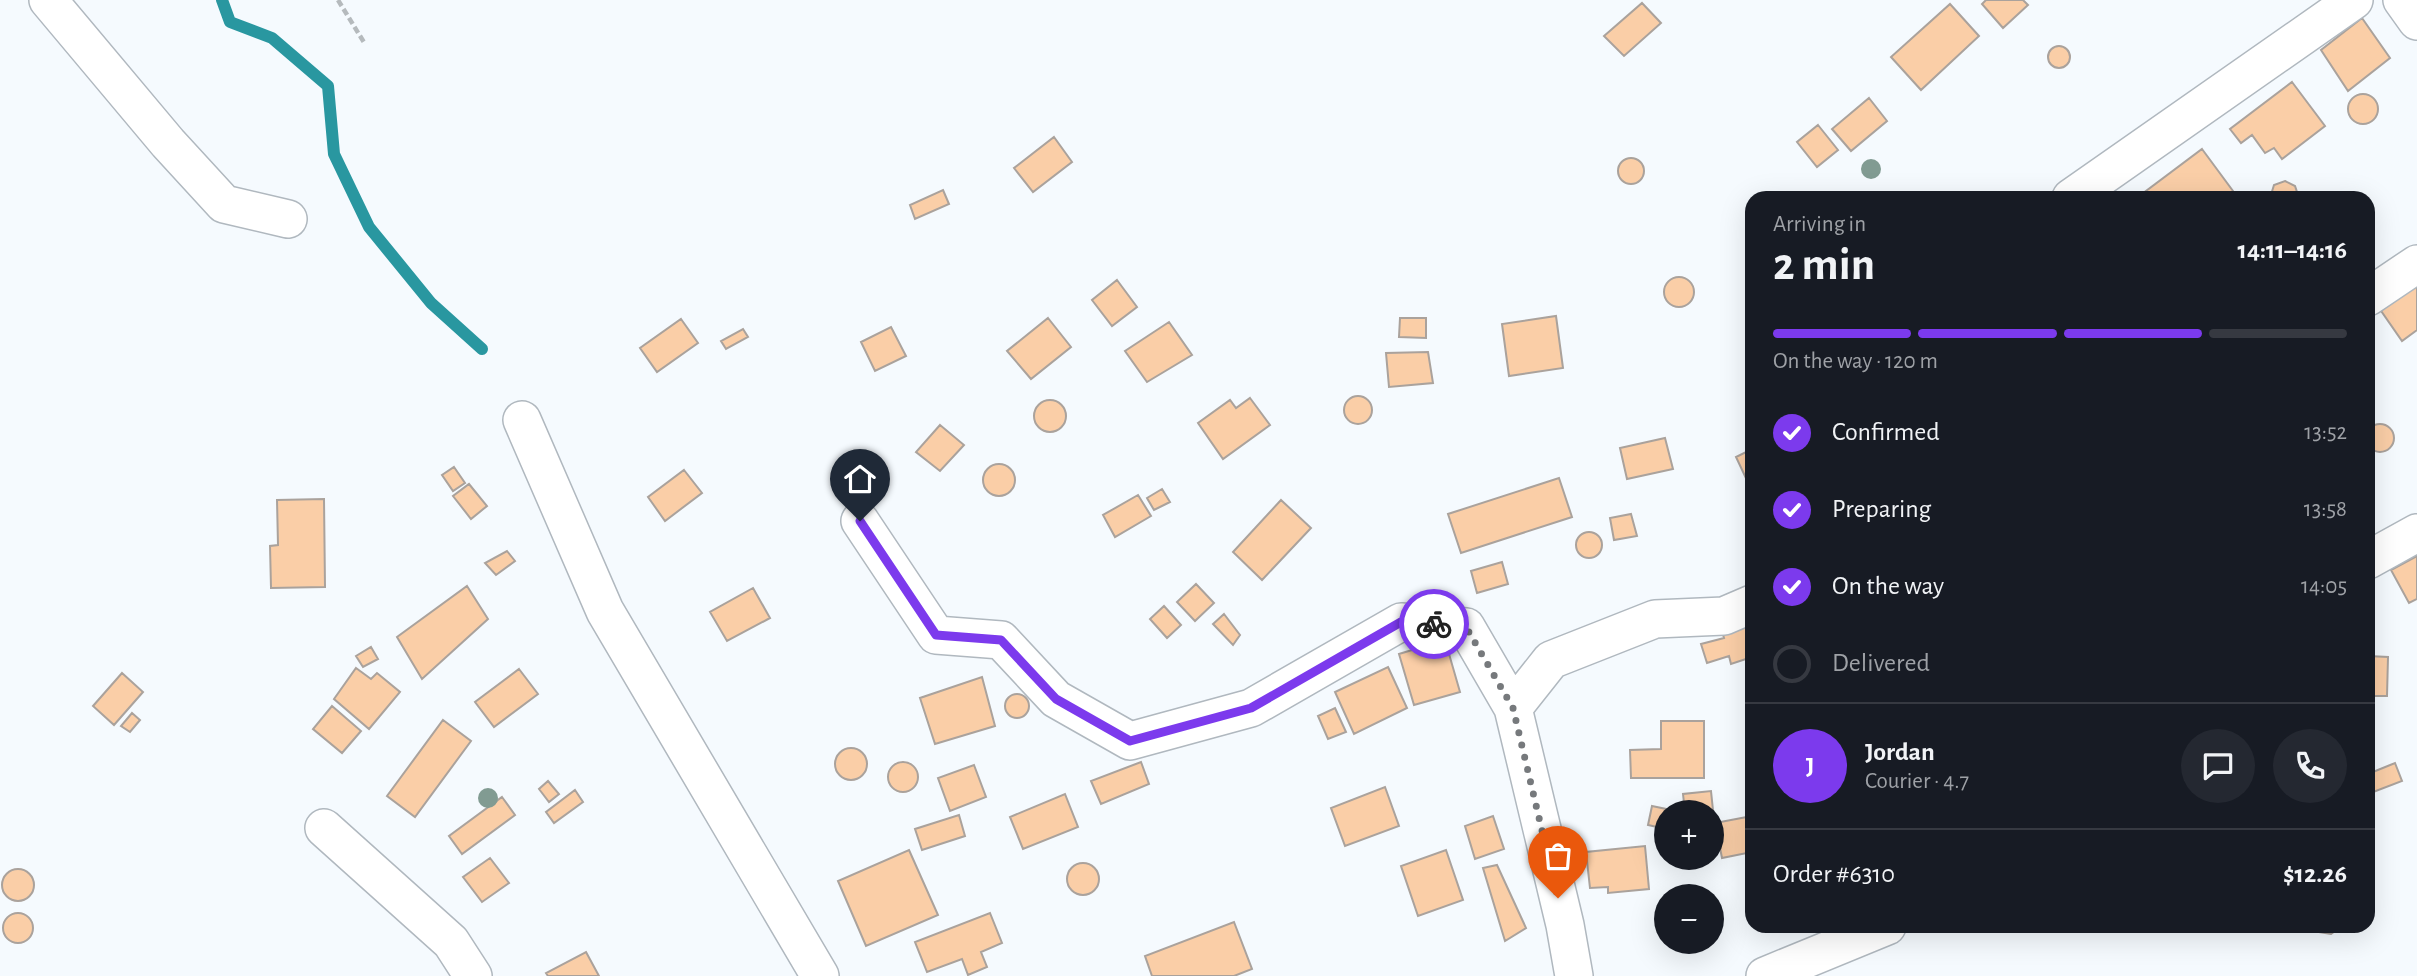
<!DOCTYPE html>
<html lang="en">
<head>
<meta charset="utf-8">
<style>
  :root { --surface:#171b24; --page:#242831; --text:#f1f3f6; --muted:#9ea1a6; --line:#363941; --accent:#7c3aed }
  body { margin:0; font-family:"Alegreya Sans",sans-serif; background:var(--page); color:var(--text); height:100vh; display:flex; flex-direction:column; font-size:26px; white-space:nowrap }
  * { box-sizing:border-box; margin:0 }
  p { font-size:23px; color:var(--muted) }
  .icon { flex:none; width:38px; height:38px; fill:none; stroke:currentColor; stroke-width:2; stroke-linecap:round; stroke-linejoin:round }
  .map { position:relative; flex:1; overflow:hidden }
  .panel { position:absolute; left:1745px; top:191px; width:630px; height:742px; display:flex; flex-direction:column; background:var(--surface); border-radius:21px; box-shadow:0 7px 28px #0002 }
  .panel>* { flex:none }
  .controls { position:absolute; left:1654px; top:800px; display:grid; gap:14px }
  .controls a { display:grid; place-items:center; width:70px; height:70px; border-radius:50%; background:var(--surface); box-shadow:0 7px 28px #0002; font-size:35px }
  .pin { position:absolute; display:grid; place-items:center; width:60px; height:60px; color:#fff; margin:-72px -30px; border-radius:50% 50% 50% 0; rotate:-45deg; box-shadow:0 0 7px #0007 }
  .pin .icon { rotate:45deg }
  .courier { position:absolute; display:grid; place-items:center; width:70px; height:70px; margin:-35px; border:5px solid #7c3aed; border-radius:50%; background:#fff; color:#222; box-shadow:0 2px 9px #0007 }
  .summary em { font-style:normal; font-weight:700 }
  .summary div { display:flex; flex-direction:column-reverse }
  .summary { display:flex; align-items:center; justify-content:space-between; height:119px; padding:0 28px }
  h1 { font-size:46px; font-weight:700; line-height:52px }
  .bar { display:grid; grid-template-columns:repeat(4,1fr); gap:10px 7px; align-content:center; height:84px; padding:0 28px }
  .bar i { height:9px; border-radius:5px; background:var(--line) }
  .bar .current { background:var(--accent) }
  .bar p { grid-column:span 4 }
  .line { display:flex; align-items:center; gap:18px; padding:0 28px; border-top:2px solid var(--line) }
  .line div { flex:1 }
  .round { display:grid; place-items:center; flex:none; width:74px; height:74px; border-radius:37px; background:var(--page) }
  ol { padding:0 28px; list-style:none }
  li { display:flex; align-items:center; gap:21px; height:77px }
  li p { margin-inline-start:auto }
  li .icon { padding:7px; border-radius:50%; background:var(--accent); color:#fff; stroke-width:4 }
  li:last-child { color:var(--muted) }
  li i { width:38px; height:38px; border:4px solid var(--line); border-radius:50% }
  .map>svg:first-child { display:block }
</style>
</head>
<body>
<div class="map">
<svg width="2417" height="976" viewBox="0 0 2417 976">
  <rect width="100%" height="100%" fill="#f5fafe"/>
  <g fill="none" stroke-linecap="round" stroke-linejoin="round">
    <!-- stream -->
    <path stroke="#2997a0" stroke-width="12" d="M222,0L230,22L272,38L328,86L334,154L369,227L431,303L482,349"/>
  </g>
  <!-- building -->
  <path fill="#facea7" stroke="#aaa29c" stroke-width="2" d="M1986,0H2023L2028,5L2003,28L1982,4Z
    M1642,3L1661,23L1624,56L1604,36Z
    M1950,4L1979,36L1921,90L1891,57Z
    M2362,18L2390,58L2348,91L2321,50Z
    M2048 57a11 11 0 1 1 22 0a11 11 0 1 1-22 0Z
    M2292,82L2325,126L2282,159L2274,148L2265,153L2252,135L2241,143L2230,129Z
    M2348 109a15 15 0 1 1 30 0a15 15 0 1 1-30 0Z
    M1869,98L1887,121L1851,151L1832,129Z
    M1818,125L1838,150L1817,167L1797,142Z
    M1054,137L1072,162L1033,192L1014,168Z
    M2202,149L2233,191L2224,198H2145L2142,194Z
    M1618 171a13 13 0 1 1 26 0a13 13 0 1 1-26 0Z
    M2285,181L2295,186L2299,198H2270L2274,185Z
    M943,190L949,204L915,219L910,205Z
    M1664 292a15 15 0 1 1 30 0a15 15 0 1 1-30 0Z
    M2417,278V330L2402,341L2377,305Z
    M1117,280L1137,307L1112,326L1092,300Z
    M1556,316L1563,368L1509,376L1502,324Z
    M1048,318L1071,347L1031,379L1007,351Z
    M1400,318H1426V338L1399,337Z
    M681,319L698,343L657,372L640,348Z
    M1169,322L1192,355L1147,382L1125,351Z
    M891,327L906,356L875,371L861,342Z
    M743,329L748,337L726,349L721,341Z
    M1428,352L1433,383L1389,387L1386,353Z
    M1344 410a14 14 0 1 1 28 0a14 14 0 1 1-28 0Z
    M1250,398L1270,425L1223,459L1198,423L1230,400L1236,408Z
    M1034 416a16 16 0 1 1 32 0a16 16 0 1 1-32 0Z
    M2366 438a14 14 0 1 1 28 0a14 14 0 1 1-28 0Z
    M940,425L964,445L940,471L916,452Z
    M1665,438L1673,469L1627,479L1620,448Z
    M1752,449V491L1736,457Z
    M983 480a16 16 0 1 1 32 0a16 16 0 1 1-32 0Z
    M454,467L465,483L453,491L442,475Z
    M684,470L702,493L665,521L648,497Z
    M1559,478L1572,517L1461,553L1448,514Z
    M469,484L487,506L471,519L453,496Z
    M1162,489L1170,502L1154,510L1147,498Z
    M1138,495L1151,516L1115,537L1103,515Z
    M324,499L325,587L271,588L270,546L278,545L277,500Z
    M1281,500L1311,528L1262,580L1233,552Z
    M1631,514L1637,536L1614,540L1610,518Z
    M1576 545a13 13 0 1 1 26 0a13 13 0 1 1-26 0Z
    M507,551L515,561L496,575L485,563Z
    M2417,556V599L2409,603L2391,570Z
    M1502,562L1508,584L1477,593L1471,571Z
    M1196,584L1214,603L1195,621L1177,602Z
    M467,586L488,619L422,679L397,637Z
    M753,588L770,618L727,641L710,612Z
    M1164,606L1181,625L1167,638L1150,619Z
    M1224,614L1240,635L1233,645L1213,624Z
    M1752,622V657L1731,664L1729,656L1707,663L1701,644L1724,638L1722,631Z
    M1445,640L1460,692L1414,705L1399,654Z
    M371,647L378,659L363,667L356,656Z
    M2368,656L2388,657L2387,696H2368Z
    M1388,667L1407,708L1354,734L1335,692Z
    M356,668L371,679L377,673L400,692L369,729L334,699Z
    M519,669L538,694L494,727L475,702Z
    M122,673L143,692L114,725L93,706Z
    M982,677L995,726L935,744L920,698Z
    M1005 706a12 12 0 1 1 24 0a12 12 0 1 1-24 0Z
    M332,706L361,731L342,753L313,729Z
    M1335,708L1346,732L1328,739L1318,716Z
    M132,713L140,720L130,732L121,726Z
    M443,720L471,741L415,817L387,796Z
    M1661,721H1704V778H1631L1630,750L1661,749Z
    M835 764a16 16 0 1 1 32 0a16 16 0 1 1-32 0Z
    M888 777a15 15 0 1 1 30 0a15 15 0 1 1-30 0Z
    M1141,762L1149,784L1101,804L1091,781Z
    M2395,763L2402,781L2368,794V774Z
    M974,765L986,797L950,811L938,778Z
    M548,781L559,794L549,802L539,789Z
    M1385,787L1399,826L1345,846L1331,808Z
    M575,790L583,802L554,823L546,812Z
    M1711,791L1714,820H1712V812H1685L1683,794Z
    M1065,794L1078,827L1023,849L1010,817Z
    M502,797L515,815L462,854L449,836Z
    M1652,806L1676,811L1666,812V829L1648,825Z
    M959,815L965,836L922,850L915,829Z
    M1493,816L1504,849L1475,859L1465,826Z
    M1752,816V852L1722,858L1715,823Z
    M1645,846L1649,889L1608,893V887L1590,888L1586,852Z
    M909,850L938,915L866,946L838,881Z
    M1446,850L1463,900L1418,916L1401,866Z
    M490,858L509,883L482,902L463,877Z
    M1067 879a16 16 0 1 1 32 0a16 16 0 1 1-32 0Z
    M1497,865L1526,928L1505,941L1483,868Z
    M2 885a16 16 0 1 1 32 0a16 16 0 1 1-32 0Z
    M3 928a15 15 0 1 1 30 0a15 15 0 1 1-30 0Z
    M990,913L1002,943L981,952L987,967L968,975L962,959L927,972L915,942Z
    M1234,922L1252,969L1234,976H1152L1145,956Z
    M2312,926H2342L2331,934L2319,932Z
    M586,952L599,976H548L546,973Z"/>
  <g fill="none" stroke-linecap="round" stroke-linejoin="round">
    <defs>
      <path id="street" d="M48,0L168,143L224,204L288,219
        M2402,0L2417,21
        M2071,198L2354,0
        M2368,297L2417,264
        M522,420L605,611L820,976
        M860,521L936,635L1001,640L1056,699L1130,741L1251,708L1401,622L1466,627L1513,708L1565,925L1574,976
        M2368,560L2417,533
        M1513,708L1551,660L1655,619L1724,616L1752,604
        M324,828L451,942L473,976
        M1765,976L1887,926"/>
    </defs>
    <!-- street casing -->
    <use href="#street" stroke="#b0b8bf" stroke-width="40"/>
    <!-- path -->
    <path stroke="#b5babd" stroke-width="4.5" stroke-dasharray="7 3.5" stroke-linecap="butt" d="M338,0L365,44"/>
    <!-- street -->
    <use href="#street" stroke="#fff" stroke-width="37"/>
  </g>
  <!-- trees -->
  <g fill="#819b92">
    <circle cx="1871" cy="169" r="10"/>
    <circle cx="488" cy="798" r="10"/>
  </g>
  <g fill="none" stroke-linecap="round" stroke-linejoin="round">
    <!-- done -->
    <path stroke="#76797c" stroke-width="7" stroke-dasharray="0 12.6" d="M1434,624L1466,627L1513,708L1558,898"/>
    <!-- route -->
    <path stroke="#7c3aed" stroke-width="9" d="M860,521L936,635L1001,640L1056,699L1130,741L1251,708L1401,622L1434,624"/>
  </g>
</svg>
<div class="controls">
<a>+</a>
<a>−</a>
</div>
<div class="pin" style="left:1558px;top:898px;background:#ea580c"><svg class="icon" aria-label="bag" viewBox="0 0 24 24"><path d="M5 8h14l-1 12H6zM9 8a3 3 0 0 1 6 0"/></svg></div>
<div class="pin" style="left:860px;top:521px;background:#1f2937"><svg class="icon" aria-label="home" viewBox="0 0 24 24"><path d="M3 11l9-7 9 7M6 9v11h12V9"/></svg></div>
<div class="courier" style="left:1434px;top:624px"><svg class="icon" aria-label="bike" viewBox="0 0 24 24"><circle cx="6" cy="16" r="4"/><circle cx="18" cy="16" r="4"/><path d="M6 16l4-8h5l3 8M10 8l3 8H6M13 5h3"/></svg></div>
<section class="panel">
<div class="summary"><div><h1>2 min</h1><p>Arriving in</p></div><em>14:11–14:16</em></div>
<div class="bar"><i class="current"></i><i class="current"></i><i class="current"></i><i></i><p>On the way · 120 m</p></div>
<ol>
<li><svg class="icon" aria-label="check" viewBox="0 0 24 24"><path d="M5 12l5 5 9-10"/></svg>Confirmed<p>13:52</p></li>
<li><svg class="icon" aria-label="check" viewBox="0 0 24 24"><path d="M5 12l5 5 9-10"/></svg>Preparing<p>13:58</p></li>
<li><svg class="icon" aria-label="check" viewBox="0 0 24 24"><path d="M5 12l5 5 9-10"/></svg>On the way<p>14:05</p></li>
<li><i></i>Delivered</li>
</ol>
<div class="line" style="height:126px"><b class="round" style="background:var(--accent);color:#fff">J</b><div><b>Jordan</b><p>Courier · 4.7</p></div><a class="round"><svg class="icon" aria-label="chat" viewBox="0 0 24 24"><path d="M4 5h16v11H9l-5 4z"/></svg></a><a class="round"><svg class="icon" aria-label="phone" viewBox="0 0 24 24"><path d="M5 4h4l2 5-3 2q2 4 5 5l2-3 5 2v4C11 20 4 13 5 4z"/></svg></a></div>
<div class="line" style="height:91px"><div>Order #6310</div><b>$12.26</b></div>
</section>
</div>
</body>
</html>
